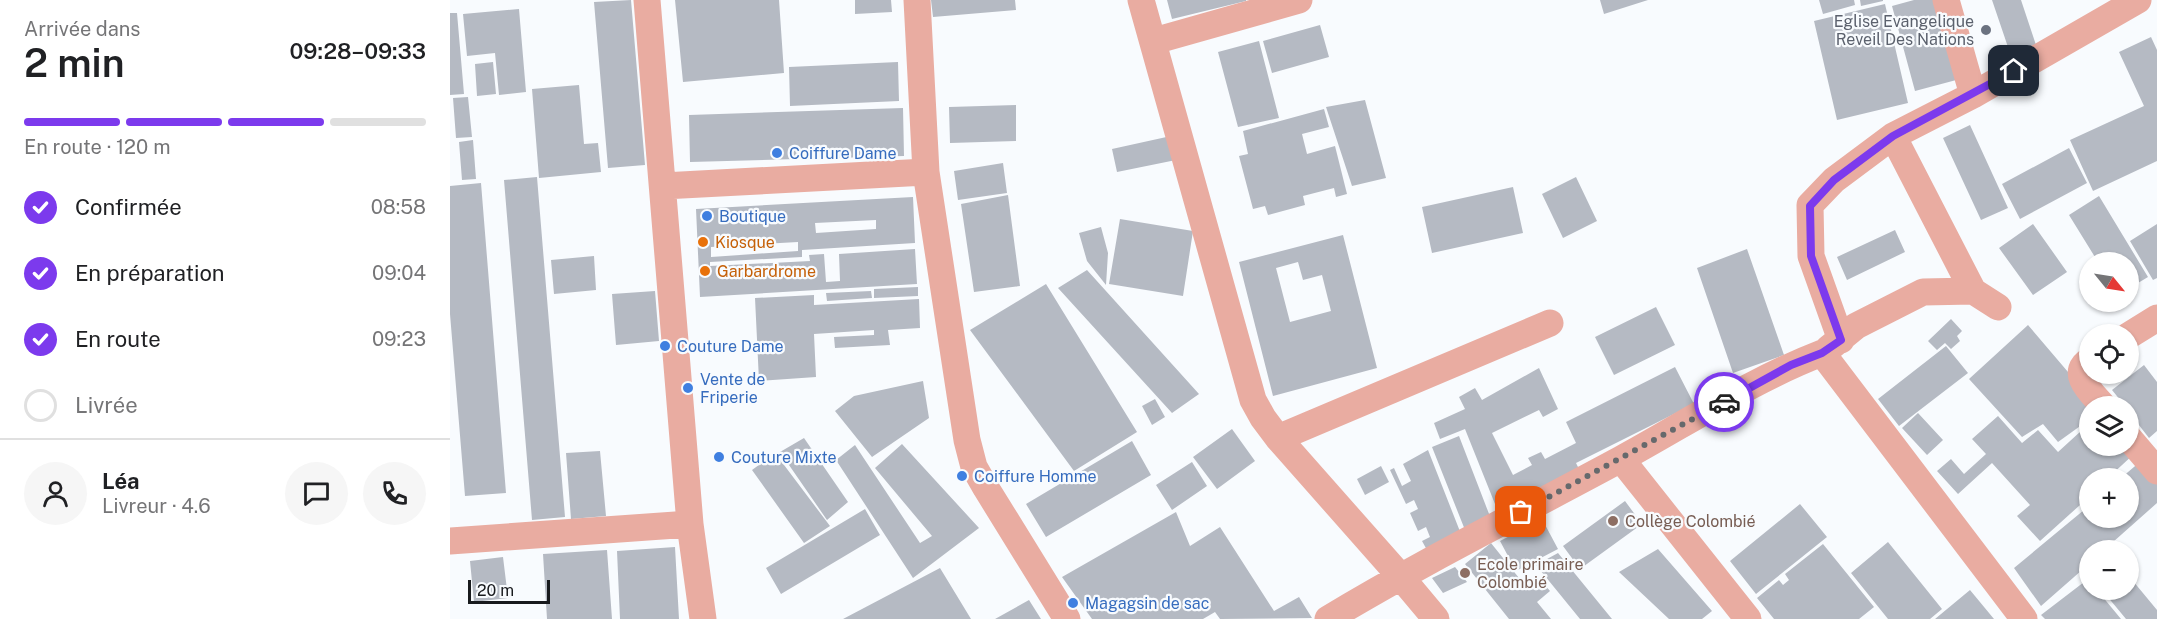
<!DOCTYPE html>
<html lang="fr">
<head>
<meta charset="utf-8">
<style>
  :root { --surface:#fff; --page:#f6f6f6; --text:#202124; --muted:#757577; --line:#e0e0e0; --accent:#7c3aed }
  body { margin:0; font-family:"Public Sans",sans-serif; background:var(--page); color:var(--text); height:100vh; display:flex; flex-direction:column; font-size:22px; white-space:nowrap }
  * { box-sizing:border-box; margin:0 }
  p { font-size:20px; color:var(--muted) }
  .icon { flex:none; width:33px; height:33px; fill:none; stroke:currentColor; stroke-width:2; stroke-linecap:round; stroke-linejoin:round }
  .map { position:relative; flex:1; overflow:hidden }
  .details { display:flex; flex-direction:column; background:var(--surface); width:450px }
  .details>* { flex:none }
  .needle { width:39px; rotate:120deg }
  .controls { position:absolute; left:1629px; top:252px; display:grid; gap:12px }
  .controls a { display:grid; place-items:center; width:60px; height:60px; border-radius:50%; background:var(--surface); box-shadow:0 2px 4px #0004; font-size:30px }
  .scale { position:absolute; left:18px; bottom:15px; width:82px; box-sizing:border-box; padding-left:6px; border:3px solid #181a1d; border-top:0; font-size:16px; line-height:21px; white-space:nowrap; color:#181a1d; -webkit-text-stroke:4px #f8fbfe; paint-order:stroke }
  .pin { position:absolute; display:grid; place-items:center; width:51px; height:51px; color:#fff; margin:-26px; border-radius:12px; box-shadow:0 3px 9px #0006 }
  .courier { position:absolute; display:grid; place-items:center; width:60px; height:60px; margin:-30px; border:4px solid #7c3aed; border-radius:50%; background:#fff; color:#222; box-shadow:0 2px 8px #0007 }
  .overview em { font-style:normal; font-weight:600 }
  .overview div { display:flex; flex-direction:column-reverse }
  .overview { display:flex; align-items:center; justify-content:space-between; height:102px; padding:0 24px }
  h1 { font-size:39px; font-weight:600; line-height:45px }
  .bar { display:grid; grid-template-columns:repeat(4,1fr); gap:9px 6px; align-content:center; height:72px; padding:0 24px }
  .bar i { height:8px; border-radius:4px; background:var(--line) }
  .bar .on { background:var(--accent) }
  .bar p { grid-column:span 4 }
  .line { display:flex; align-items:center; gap:15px; padding:0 24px; border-top:2px solid var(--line) }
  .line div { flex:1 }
  .round { display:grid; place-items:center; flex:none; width:63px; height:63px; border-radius:32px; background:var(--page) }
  ol { padding:0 24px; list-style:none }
  li { display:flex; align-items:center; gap:18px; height:66px }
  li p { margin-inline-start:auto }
  li .icon { padding:6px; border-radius:50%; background:var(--accent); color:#fff; stroke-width:4 }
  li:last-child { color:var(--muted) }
  li i { width:33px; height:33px; border:3px solid var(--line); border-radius:50% }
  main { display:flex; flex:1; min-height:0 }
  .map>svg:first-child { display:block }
</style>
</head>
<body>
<main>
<section class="details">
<div class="overview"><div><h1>2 min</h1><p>Arrivée dans</p></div><em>09:28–09:33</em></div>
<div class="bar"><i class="on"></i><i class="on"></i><i class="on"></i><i></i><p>En route · 120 m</p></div>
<ol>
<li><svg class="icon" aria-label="check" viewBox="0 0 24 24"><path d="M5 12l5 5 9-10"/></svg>Confirmée<p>08:58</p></li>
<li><svg class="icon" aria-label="check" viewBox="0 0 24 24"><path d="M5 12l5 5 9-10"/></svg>En préparation<p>09:04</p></li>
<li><svg class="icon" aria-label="check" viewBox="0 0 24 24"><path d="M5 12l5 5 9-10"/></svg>En route<p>09:23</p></li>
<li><i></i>Livrée</li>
</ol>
<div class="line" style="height:108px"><a class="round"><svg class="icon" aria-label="person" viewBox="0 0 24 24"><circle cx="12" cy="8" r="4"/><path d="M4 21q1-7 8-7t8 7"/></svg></a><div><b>Léa</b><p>Livreur · 4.6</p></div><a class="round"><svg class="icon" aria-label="chat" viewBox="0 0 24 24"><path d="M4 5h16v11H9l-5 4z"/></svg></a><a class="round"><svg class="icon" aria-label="phone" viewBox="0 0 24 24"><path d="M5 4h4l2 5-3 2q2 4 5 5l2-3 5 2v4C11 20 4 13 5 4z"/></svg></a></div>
</section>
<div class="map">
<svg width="1707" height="619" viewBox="0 0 1707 619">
  <rect width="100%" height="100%" fill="#f8fbfe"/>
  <!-- building -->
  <path fill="#b5bac3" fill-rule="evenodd" d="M181,0L195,165L158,168L144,2Z
    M225,0H329L334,73L233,82Z
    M405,0H441L442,12L405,14Z
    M481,0H565L566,10L483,17Z
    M717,0H796V1L722,19Z
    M1150,0H1198L1154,14Z
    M1369,0H1404L1405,5L1373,14Z
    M1410,0H1433V1L1411,6Z
    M1464,0H1489L1510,79L1465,91L1442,6Z
    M1542,0H1571L1586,45L1560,53Z
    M1435,4L1458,103L1387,120L1364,21Z
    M69,9L76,92L49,95L45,53L17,56L13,14Z
    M0,13H7L14,94L0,95Z
    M870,25L879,57L822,73L813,41Z
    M1701,37L1707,50V161L1643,191L1620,140L1694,106L1669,52Z
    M809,41L829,118L788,127L768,52Z
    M43,62L46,94L27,96L25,64Z
    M448,62L449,101L340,106L339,67Z
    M129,85L134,144L148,143L151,172L89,178L82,89Z
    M18,97L22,137L6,138L3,98Z
    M915,100L936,178L902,186L876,107Z
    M566,105V141L500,143L499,107Z
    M453,108L454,156L240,162L239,115Z
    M874,109L879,127L852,134L857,154L885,146L897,194L886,197L884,188L853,196L855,205L818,215L815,206L803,209L789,156L798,154L793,131Z
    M1520,125L1558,208L1531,220L1493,138Z
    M721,136L726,160L667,172L662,149Z
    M23,140L26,179L12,180L9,142Z
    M1619,148L1637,183L1570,219L1552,184Z
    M553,163L557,193L508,200L504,171Z
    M87,177L115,517L82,520L54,180Z
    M1126,177L1147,221L1113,238L1092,194Z
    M31,183L56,493L15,496L0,314V186Z
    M1063,187L1073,233L982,253L972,207Z
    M558,195L570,286L524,292L511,204Z
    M1649,196L1698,277L1678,289V262H1648L1619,215Z
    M463,197L465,243L352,250V257L260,262V266L360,261L359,255L374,254L376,282L390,281L389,254L465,249L467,284L250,297L246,209ZM426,220V229L366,233L365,223ZM348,242V251L261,257V247Z
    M670,219L743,231L733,296L659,284Z
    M1583,224L1617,272L1583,295L1549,248Z
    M1707,224V278L1703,280L1680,241Z
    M651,227L658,253L656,285L637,261L629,233Z
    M1445,230L1455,252L1397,280L1387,257Z
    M893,235L927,368L823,396L789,262ZM848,262L853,280L872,275L881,311L840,322L826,268Z
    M1297,249L1334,355L1283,373L1247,268Z
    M144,256L146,290L104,294L101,260Z
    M637,270L749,394L722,413L608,288Z
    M596,284L687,432L624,471L520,330Z
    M468,287V296L424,298V289Z
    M205,291L209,341L166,345L162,294Z
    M421,291L422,298L377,301L376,293Z
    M364,295V305L469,299L470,328L438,330L440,345L385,348L384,337L424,335V330L364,334L366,377L309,381L305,298Z
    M1206,307L1225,345L1164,375L1145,337Z
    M1501,319L1512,331L1507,336L1510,341L1501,349L1495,343L1487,350L1478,341Z
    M1578,325L1647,406H1640V419L1608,442L1593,424L1572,437L1519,379Z
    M1496,346L1518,373L1449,426L1428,399Z
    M1694,365L1707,382V431L1699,438L1678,411V406H1675L1662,390Z
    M1225,367L1244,404L1126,463L1131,473L1049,514L1015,429L990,439L984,423L1015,409L1009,397L1025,388L1032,400L1089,368L1108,409L1093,417L1089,410L1042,433L1063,475L1082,465L1078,458L1091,452L1095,459L1126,443L1116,422Z
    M473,381L479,418L422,457L385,411L404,396Z
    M705,399L715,417L702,425L692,406Z
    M1468,413L1493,440L1477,455L1452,428Z
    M1548,416L1572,443L1588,430L1608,452L1631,431L1640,441V446H1679L1685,453L1658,478H1640V496L1590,541L1567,516L1580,505L1542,463L1508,494L1487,471L1501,459L1514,474L1536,454L1522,439Z
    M782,429L805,461L767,489L743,457Z
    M1009,436L1041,519L1015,530L982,447Z
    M354,438L398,502L377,520L330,452Z
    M682,441L701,475L596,537L576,504Z
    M452,444L529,528L463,578L386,460L405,445L470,543L482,536L425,468Z
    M978,450L1011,534L977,550L972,541L980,537L976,527L968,531L960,513L968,509L964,500L956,504L940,470L944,468L952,486L961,481L953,464Z
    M150,451L156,516L121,519L116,453Z
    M325,453L380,526L354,543L302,470Z
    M1691,461L1707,478V503L1654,550H1640V563L1591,606L1564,568L1640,505V518H1678V478H1671Z
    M742,462L757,486L722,510L706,485Z
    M931,466L939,482L915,495L907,479Z
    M1175,501L1192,524L1130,569L1113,546Z
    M1350,504L1377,537L1306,594L1280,561Z
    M415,509L430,535L331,594L316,568Z
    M726,512L740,546L770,527L824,611L849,597L862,618L770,619L765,612L753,619H642L612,577Z
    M1092,519L1108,549L1066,571L1050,541Z
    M1438,542L1492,609L1480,619H1438L1401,573Z
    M1041,543L1077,588L1089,578L1100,591L1087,602L1101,619H1059L1015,564Z
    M1373,544L1424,607L1409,619H1324L1307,598L1329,580L1333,585L1339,580L1335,574Z
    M225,547L229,619H170L167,551Z
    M1208,549L1262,611L1252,619H1219L1169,572Z
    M157,550L162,619H97L93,554Z
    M1108,553L1162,619H1130L1086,565Z
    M53,557L58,598L24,602L20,561Z
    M1005,567L1017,582L993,593L982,578Z
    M490,568L521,619H393Z
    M1678,575L1707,610V619H1676L1652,590H1678Z
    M1638,579L1640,590H1647L1671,619H1595L1591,615Z
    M1520,590L1544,619H1485Z
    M579,600L591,619H545Z"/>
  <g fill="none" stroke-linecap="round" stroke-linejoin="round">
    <!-- minor -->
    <path stroke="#e9aca1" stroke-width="27" d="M197,0L240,524L253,619
      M467,0L476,172L517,440L524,467L536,488L617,619
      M691,0L803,400L813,418L828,438L950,576L986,619
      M1496,0L1523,95
      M704,41L849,0
      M1443,136L1523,291
      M213,186L476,172
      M1678,336L1707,318
      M1391,340L1361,256L1360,205L1384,180L1443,136L1523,95L1688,0
      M1378,349L1406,326L1473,292L1523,291L1548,307
      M1640,360C1618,373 1643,394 1653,406
      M1678,437L1707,471
      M828,438L1100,323
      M1171,459L1298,619
      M0,541L240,524
      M878,619C974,561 1073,512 1171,459C1237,423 1302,380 1372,353L1574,619"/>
  </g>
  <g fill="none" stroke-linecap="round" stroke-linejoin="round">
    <!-- done -->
    <path stroke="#66696c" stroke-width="6" stroke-dasharray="0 10.8" d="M1071,512L1274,402"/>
    <!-- route -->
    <path stroke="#7c3aed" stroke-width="8" d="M1274,402L1341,365L1372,353L1391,340L1361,256L1360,206L1384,180L1443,136L1564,71"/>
  </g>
  <!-- markers -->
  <circle fill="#6b7280" stroke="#f8fbfe" stroke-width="2" cx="1536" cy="30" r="6"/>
  <g fill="#3f7fe0" stroke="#f8fbfe" stroke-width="2">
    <circle cx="327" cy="153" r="6"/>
    <circle cx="257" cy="216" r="6"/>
    <circle cx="215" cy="346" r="6"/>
    <circle cx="238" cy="388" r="6"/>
    <circle cx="269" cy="457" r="6"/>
    <circle cx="512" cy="476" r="6"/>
    <circle cx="623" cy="603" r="6"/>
  </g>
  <g fill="#e8710a" stroke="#f8fbfe" stroke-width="2">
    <circle cx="253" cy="242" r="6"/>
    <circle cx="255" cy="271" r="6"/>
  </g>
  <g fill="#8d6e63" stroke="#f8fbfe" stroke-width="2">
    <circle cx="1163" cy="521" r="6"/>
    <circle cx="1015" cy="573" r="6"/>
  </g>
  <g text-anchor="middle" stroke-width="4.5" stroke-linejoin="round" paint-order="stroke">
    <!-- worship labels -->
    <g font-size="16" fill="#5b616d" stroke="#f8fbfe" text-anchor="end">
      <text x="1524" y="27">Eglise Evangelique<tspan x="1524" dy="18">Reveil Des Nations</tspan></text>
    </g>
    <!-- shop labels -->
    <g font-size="16" fill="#366cbe" stroke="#f8fbfe" text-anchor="start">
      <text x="339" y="159">Coiffure Dame</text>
      <text x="269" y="222">Boutique</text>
      <text x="227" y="352">Couture Dame</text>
      <text x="250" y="385">Vente de<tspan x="250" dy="18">Friperie</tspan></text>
      <text x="281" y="463">Couture Mixte</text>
      <text x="524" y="482">Coiffure Homme</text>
      <text x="635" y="609">Magagsin de sac</text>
    </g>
    <!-- food labels -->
    <g font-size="16" fill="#c56008" stroke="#f8fbfe" text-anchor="start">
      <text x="265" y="248">Kiosque</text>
      <text x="267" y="277">Garbardrome</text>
    </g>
    <!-- education labels -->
    <g font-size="16" fill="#785e54" stroke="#f8fbfe" text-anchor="start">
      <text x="1175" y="527">Collège Colombié</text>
      <text x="1027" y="570">Ecole primaire<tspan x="1027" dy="18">Colombié</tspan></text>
    </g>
  </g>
</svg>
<div class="controls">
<a><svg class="needle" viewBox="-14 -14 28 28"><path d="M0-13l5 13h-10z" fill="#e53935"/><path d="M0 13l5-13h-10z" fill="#757577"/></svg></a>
<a><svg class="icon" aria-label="locate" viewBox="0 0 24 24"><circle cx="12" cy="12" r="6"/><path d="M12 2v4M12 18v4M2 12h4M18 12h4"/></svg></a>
<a><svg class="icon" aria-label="layers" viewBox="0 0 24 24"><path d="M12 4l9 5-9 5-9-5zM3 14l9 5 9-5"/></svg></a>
<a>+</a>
<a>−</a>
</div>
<div class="scale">20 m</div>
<div class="pin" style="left:1071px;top:512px;background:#ea580c"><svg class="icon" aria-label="bag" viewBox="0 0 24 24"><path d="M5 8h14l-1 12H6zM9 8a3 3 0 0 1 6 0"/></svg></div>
<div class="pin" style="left:1564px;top:71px;background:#1f2937"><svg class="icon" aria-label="home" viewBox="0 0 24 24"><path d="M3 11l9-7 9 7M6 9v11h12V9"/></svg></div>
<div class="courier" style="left:1274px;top:402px"><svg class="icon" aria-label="car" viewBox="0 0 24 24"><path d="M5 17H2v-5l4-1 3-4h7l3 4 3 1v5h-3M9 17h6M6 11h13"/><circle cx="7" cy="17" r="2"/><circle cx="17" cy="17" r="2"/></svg></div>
</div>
</main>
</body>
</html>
